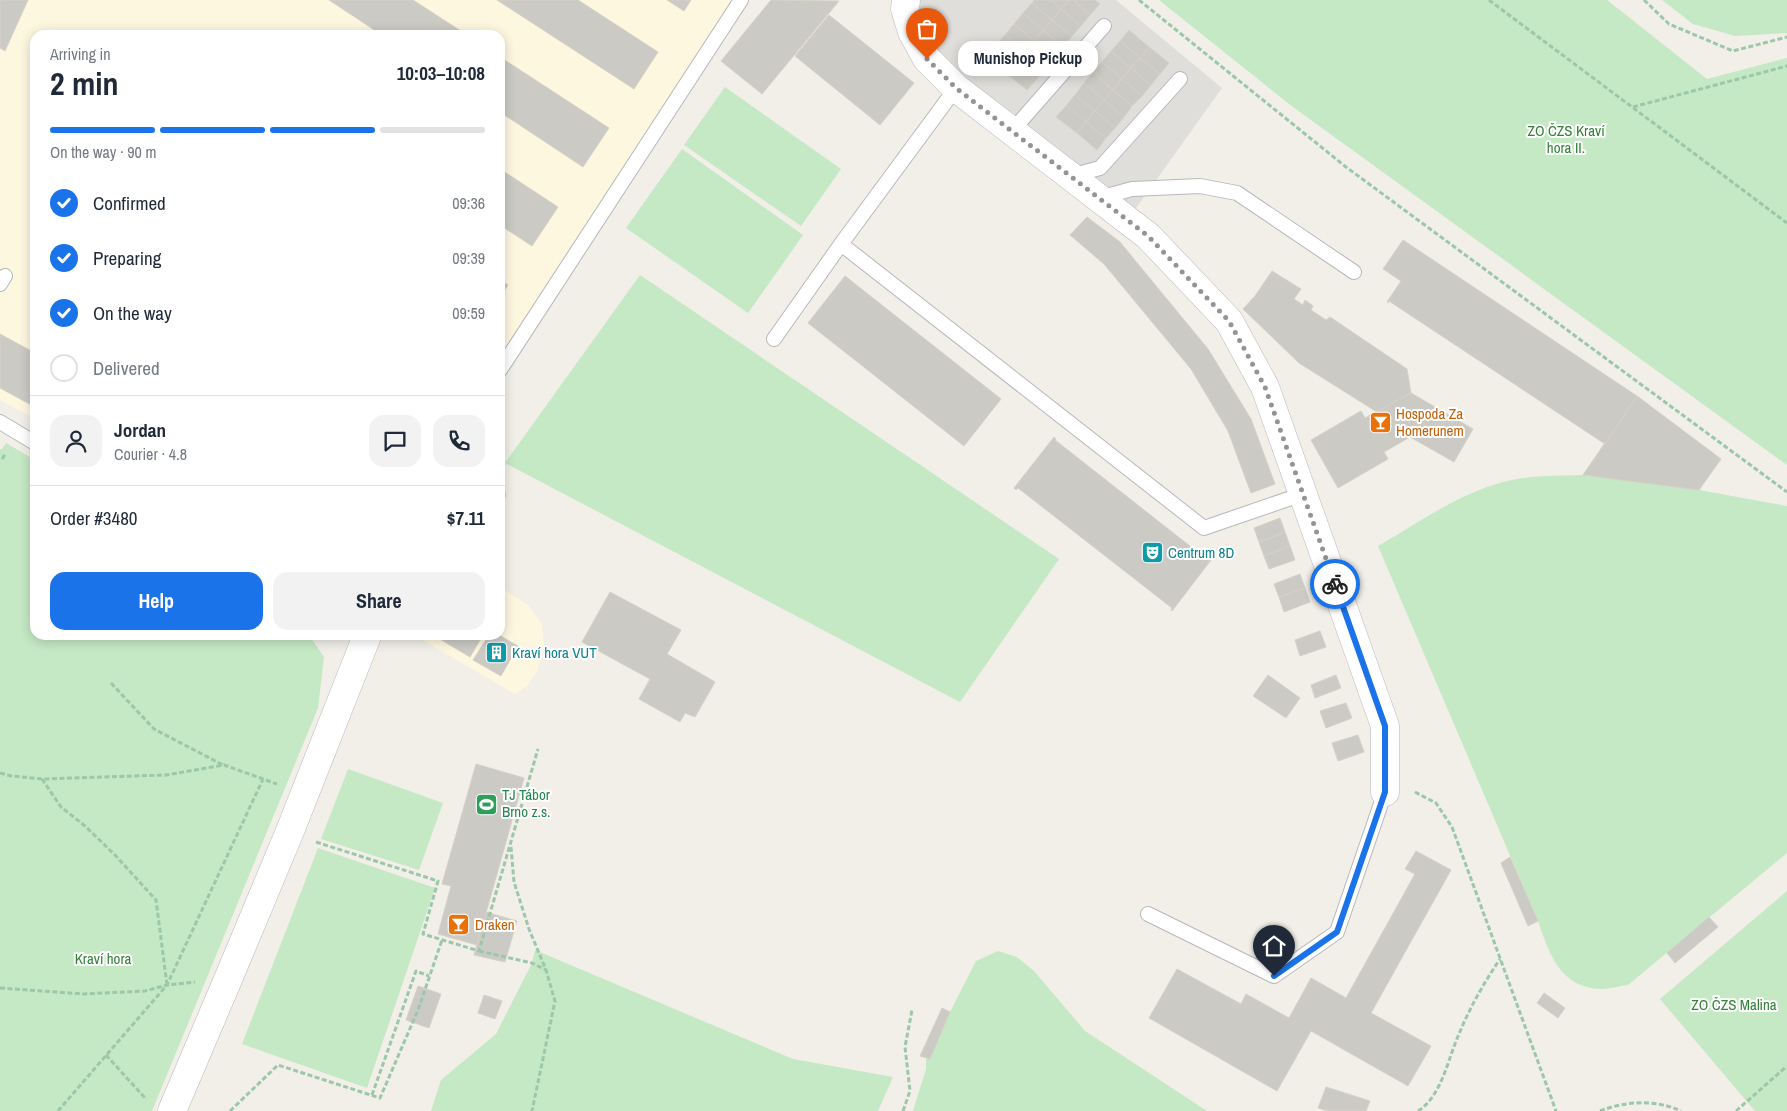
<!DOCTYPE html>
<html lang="en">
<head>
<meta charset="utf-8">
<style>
  :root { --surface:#fff; --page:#f2f2f3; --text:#1f2937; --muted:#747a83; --line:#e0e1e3; --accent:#1a73e8 }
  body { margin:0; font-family:"Archivo Narrow",sans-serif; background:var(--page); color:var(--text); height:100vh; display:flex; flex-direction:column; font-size:19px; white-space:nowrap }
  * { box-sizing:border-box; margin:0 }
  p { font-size:16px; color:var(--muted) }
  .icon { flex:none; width:28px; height:28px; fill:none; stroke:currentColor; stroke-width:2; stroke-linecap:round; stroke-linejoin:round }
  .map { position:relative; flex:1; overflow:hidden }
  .drawer { position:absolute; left:30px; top:30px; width:475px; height:610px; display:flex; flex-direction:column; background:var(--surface); border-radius:15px; box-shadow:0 2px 12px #0003 }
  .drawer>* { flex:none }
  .pin { position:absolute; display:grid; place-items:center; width:42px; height:42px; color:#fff; margin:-51px -21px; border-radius:50% 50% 50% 0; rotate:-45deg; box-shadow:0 0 5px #0007 }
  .pin .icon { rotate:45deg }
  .courier { position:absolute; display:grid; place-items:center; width:50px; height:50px; margin:-25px; border:4px solid #1a73e8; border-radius:50%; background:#fff; color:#222; box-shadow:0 1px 6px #0007 }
  .bubble { position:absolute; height:35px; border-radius:15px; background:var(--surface); box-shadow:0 2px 12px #0003; font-size:16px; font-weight:700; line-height:35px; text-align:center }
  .head em { font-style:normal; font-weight:700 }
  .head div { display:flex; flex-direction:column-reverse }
  .head { display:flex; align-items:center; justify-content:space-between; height:85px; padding:0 20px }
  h1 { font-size:32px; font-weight:700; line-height:38px }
  .bar { display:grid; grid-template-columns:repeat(4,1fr); gap:8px 5px; align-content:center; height:60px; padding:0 20px }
  .bar i { height:6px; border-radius:4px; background:var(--line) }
  .bar .on { background:var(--accent) }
  .bar p { grid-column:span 4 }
  .line { display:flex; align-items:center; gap:12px; padding:0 20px; border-top:1px solid var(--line) }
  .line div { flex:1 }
  .round { display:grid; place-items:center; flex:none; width:52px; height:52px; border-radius:15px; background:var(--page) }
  ol { padding:0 20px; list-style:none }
  li { display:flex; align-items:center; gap:15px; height:55px }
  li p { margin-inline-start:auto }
  li .icon { padding:5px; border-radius:50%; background:var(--accent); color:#fff; stroke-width:4 }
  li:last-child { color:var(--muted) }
  li i { width:28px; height:28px; border:2px solid var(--line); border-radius:50% }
  .cta { display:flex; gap:10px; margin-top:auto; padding:10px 20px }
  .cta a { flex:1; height:58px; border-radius:15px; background:var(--accent); color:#fff; font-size:20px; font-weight:700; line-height:58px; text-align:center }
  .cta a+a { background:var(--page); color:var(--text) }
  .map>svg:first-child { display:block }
</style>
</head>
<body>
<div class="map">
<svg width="1787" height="1111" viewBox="0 0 1787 1111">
  <rect width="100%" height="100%" fill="#f1efe8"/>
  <!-- commercial -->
  <path fill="#fef7e0" d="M0,0H749L500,384V35H35V419L0,400Z
    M500,587L528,605L542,624L544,648L537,671L527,686L515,694L414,635H500Z"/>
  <!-- industrial -->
  <path fill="#e0deda" d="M916,0H1116L1222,88L1134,211L959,76L930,44Z"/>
  <!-- green -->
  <path fill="#c5e8c5" d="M1159,0H1607L1707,79L1787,58V465L1293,107Z
    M1662,0H1787V33L1735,36L1693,24Z
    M725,87L841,169L801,226L684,145Z
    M682,149L803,235L748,313L626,228Z
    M640,275L1059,559L960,702L505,463Z
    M6,443L35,460V635H309L324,657L318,708L152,1111H0V449H2Z
    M1583,475L1699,490L1787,506V853L1628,985C1619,986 1609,989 1601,989C1560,988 1549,953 1538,921L1378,546C1418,523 1458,494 1503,482C1529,475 1557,476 1583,475Z
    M348,769L443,803L419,870L321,839Z
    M318,848L435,888L367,1088L242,1044Z
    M1787,891V1111H1755L1660,999Z
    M535,950L793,1059L893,1077L878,1111H431L441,1080L496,1034L532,963Z
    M998,951L1017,957L1034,971L1085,1031L1207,1111H913L926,1069V1058L930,1059L950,1012L976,961Z"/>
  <!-- building -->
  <path fill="#cccac5" stroke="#d6d1c6" d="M0,0H28L5,51L0,48Z
    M329,0H413L467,35H382Z
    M497,0H578L658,52L634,89Z
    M667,0H691L684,11Z
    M771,0L839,1L762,94L721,61Z
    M1034,0H1051L1061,9L1052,20L1032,3Z
    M1051,0H1069L1061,9Z
    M1069,0H1073L1090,15L1081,26L1061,9Z
    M1073,0H1095L1100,4L1090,15Z
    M1032,3L1052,20L1043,30L1023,13Z
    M1061,9L1081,26L1072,36L1052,20Z
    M1023,13L1043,30L1034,41L1014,24Z
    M829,15L914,83L880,125L795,56Z
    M1052,20L1072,36L1063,47L1043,30Z
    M1014,24L1034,41L1025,52L1005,35Z
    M1043,30L1063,47L1054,58L1034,41Z
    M1129,30L1149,47L1140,58L1120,41Z
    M1005,35L1025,52L1016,63L996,45Z
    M1034,41L1054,58L1045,69L1025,52Z
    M1120,41L1140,58L1131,68L1111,51Z
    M996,45L1016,63L1007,74L987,57Z
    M1149,47L1169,63L1160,74L1140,58Z
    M1111,51L1131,68L1122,79L1102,62Z
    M1025,52L1045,69L1036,80L1016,63Z
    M500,57L609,128L583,167L500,112Z
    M1140,58L1160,74L1151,85L1131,68Z
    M1102,62L1122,79L1113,90L1093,72Z
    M1016,63L1036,80L1027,90L1007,74Z
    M1131,68L1151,85L1142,96L1122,79Z
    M1093,72L1113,90L1104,100L1084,83Z
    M1122,79L1142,96L1132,106L1113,90Z
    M1084,83L1104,100L1095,111L1075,95Z
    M1113,90L1132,106L1124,117L1104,100Z
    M1075,95L1095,111L1086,122L1066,106Z
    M1104,100L1124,117L1115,128L1095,111Z
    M1066,106L1086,122L1077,133L1056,117Z
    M1095,111L1115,128L1106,138L1086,122Z
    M1086,122L1106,138L1097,150L1077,133Z
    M500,169L558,207L532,246L500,225Z
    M1087,217L1120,242L1208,349L1251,419L1275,484L1251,493L1228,431L1191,369L1104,264L1070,235Z
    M1403,240L1637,396L1605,444L1389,301L1388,303L1387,302L1401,281L1383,269Z
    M1272,271L1301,289L1294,299L1303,305L1305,300L1313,306L1311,310L1326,320L1330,317L1407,369L1411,393L1377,412L1299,363L1243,309L1255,296Z
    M845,276L1001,399L964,446L808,323Z
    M500,280L508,285L500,297Z
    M0,334L35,353V407L0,388Z
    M1411,393L1473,429L1454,462L1410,437L1384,452L1388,459L1338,488L1311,440L1361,411L1365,418Z
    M1637,396L1721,459L1699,490L1583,475Z
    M1054,437L1056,439L1055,440L1209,561L1211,560L1172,611L1171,610L1172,608L1018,488L1016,490L1014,488Z
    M500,465L506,497L500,498Z
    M1280,518L1285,532L1259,542L1254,528Z
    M1285,532L1290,546L1264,556L1259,542Z
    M1290,546L1295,560L1269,569L1264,556Z
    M1300,574L1305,588L1279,597L1274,584Z
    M1305,588L1310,602L1284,612L1279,597Z
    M610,592L681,630L667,654L715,682L695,717L685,713L680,722L639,699L650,679L582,642Z
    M1320,631L1326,647L1300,656L1295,640Z
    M433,635H483L470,657Z
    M489,635H499L518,646L501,676L473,660Z
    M1268,675L1300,698L1286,718L1253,696Z
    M1336,675L1341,688L1315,698L1311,685Z
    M1346,703L1352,718L1326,728L1320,711Z
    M1358,735L1364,752L1338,761L1332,743Z
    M476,764L524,778L477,945L438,934L451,886L442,884Z
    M1416,851L1451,870L1371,1013L1431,1046L1408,1086L1311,1031L1277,1091L1149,1018L1177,969L1241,1004L1246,994L1289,1018L1311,978L1346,998L1415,874L1405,869Z
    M1510,857L1538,921L1528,926L1501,863Z
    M486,912L517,921L505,962L474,955Z
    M1709,917L1718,927L1675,963L1667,953Z
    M418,986L441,994L429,1028L406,1020Z
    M1544,993L1565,1008L1558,1018L1537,1003Z
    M484,995L502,1001L495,1019L478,1013Z
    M942,1008L950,1012L930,1059L920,1056Z
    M1326,1087L1370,1101L1366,1111H1328L1318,1108Z"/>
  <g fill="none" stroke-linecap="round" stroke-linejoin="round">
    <defs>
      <path id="lane" d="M956,88L841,244L1204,528L1303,494
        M1012,131L1104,26
        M1071,176L1100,168L1180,79
        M1099,198L1132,189L1200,186L1237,193L1354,272
        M0,284L5,276
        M774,339L841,244
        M500,370L741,0
        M0,422L35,443
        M1148,914L1274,976L1337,932L1385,792"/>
      <path id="street" d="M906,0L905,9L912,32L927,59L956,88L1148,236L1229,321L1265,387L1385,726V792
        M172,1111L229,977L290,831L367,636"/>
    </defs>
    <!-- lane casing -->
    <use href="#lane" stroke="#b5b8bc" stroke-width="16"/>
    <!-- street casing -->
    <use href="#street" stroke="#b5b8bc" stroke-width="29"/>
    <!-- path -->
    <path stroke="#9cc7a9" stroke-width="3" stroke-dasharray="5 2.5" stroke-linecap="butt" d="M1139,0L1346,167L1787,492
      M1489,0L1787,223
      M1644,0L1669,24L1733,51L1787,37
      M1633,107L1787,66
      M2,459L6,453
      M111,683L154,729L223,765
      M0,773L11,776L42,779L166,775L224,765L277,784
      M42,779L61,807L85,826L115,855L156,900L167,985
      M1415,792L1436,803L1452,827L1556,1111
      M316,842L438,881L423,934L479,951L538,749
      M511,847L514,882L529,929L546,970L555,1001L532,1111
      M479,951L532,963L546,970
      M0,988L84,994L145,991L167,985L195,982
      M106,1055L146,1099
      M372,1095L416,971L429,976
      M58,1111L167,985L263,779
      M230,1111L278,1065L380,1098L418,1010L442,940
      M903,1111L910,1091L905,1047L912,1010
      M1418,1111C1442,1096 1448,1058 1459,1034C1469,1009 1485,981 1500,959
      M1600,1111C1626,1101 1655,1099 1681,1111
      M1736,1111L1787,1066"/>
    <!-- lane -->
    <use href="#lane" stroke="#fff" stroke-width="14"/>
    <!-- street -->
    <use href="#street" stroke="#fff" stroke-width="28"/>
  </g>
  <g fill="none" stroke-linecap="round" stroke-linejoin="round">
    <!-- done -->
    <path stroke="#929495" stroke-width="5" stroke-dasharray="0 9" d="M927,59L956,88L1148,236L1229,321L1265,387L1335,584"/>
    <!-- route -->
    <path stroke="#1a73e8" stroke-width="6" d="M1274,976L1337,932L1385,792V726L1335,584"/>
  </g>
  <!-- icons -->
  <defs>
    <symbol id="bar-square" viewBox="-11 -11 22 22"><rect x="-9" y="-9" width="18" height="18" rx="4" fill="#e8710a" stroke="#fff"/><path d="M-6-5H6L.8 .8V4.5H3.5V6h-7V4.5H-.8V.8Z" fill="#fff"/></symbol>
    <symbol id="theatre-square" viewBox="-11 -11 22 22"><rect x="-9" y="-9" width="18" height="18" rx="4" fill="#0f9aa8" stroke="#fff"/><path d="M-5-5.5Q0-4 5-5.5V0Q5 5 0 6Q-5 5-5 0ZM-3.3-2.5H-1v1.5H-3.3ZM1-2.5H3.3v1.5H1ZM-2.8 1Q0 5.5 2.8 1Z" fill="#fff"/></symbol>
    <symbol id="building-square" viewBox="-11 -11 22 22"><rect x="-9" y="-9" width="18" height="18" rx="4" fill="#0f9aa8" stroke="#fff"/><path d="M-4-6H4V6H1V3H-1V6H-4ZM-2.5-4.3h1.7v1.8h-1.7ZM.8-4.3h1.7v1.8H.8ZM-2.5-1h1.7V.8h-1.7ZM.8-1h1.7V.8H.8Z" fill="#fff"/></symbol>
    <symbol id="stadium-square" viewBox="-11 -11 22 22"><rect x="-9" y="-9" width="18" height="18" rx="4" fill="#2e9e5b" stroke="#fff"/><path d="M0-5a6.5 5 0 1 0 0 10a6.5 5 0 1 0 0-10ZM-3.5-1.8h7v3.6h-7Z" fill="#fff"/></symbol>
  </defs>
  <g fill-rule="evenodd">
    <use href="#bar-square" x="1368" y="410" width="25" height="25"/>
    <use href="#theatre-square" x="1140" y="540" width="25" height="25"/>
    <use href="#building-square" x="484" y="640" width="25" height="25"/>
    <use href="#stadium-square" x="474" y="792" width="25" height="25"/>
    <use href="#bar-square" x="446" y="912" width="25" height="25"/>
  </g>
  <g text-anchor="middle" stroke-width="4" stroke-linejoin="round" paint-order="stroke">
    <!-- park labels -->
    <g font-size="15" fill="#348238" stroke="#fff">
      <text x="1566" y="136">ZO ČZS Kraví<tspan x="1566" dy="17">hora II.</tspan></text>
      <text x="103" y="964">Kraví hora</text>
      <text x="1734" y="1010">ZO ČZS Malina</text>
    </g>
    <!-- food labels -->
    <g font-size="15" fill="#c56008" stroke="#fff" text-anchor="start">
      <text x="1396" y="419">Hospoda Za<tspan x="1396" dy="17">Homerunem</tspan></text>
      <text x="475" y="930">Draken</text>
    </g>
    <!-- culture labels -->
    <g font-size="15" fill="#0d838f" stroke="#fff" text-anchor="start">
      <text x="1168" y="558">Centrum 8D</text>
      <text x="512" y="658">Kraví hora VUT</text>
    </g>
    <!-- leisure labels -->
    <g font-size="15" fill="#27864d" stroke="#fff" text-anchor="start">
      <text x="502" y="800">TJ Tábor<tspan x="502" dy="17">Brno z.s.</tspan></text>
    </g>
  </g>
</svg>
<div class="pin" style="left:927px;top:59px;background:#ea580c"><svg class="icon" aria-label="bag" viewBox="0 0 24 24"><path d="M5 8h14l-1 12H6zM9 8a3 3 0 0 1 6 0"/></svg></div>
<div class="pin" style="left:1274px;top:976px;background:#1f2937"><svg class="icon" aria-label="home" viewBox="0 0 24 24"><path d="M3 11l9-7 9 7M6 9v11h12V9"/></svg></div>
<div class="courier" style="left:1335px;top:584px"><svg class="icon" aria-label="bike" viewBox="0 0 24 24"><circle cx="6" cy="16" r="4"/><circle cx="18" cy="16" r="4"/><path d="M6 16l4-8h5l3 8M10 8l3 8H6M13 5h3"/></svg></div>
<div class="bubble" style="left:958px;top:41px;width:140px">Munishop Pickup</div>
<section class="drawer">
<div class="head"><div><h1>2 min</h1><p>Arriving in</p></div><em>10:03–10:08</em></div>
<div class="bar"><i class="on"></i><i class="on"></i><i class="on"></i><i></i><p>On the way · 90 m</p></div>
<ol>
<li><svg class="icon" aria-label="check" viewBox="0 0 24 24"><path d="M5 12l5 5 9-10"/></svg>Confirmed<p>09:36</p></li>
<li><svg class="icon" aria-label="check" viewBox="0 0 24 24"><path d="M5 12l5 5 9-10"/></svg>Preparing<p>09:39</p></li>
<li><svg class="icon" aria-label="check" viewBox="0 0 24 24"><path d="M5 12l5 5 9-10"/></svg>On the way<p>09:59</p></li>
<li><i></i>Delivered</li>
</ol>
<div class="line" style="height:90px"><a class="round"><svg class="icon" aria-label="person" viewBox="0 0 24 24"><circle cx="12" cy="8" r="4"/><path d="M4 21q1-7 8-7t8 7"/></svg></a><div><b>Jordan</b><p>Courier · 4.8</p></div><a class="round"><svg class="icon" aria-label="chat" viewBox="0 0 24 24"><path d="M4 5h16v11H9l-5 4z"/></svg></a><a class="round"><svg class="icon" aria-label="phone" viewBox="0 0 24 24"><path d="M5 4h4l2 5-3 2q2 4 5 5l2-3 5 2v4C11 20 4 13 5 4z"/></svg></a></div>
<div class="line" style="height:65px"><div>Order #3480</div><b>$7.11</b></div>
<div class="cta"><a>Help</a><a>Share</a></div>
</section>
</div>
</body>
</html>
